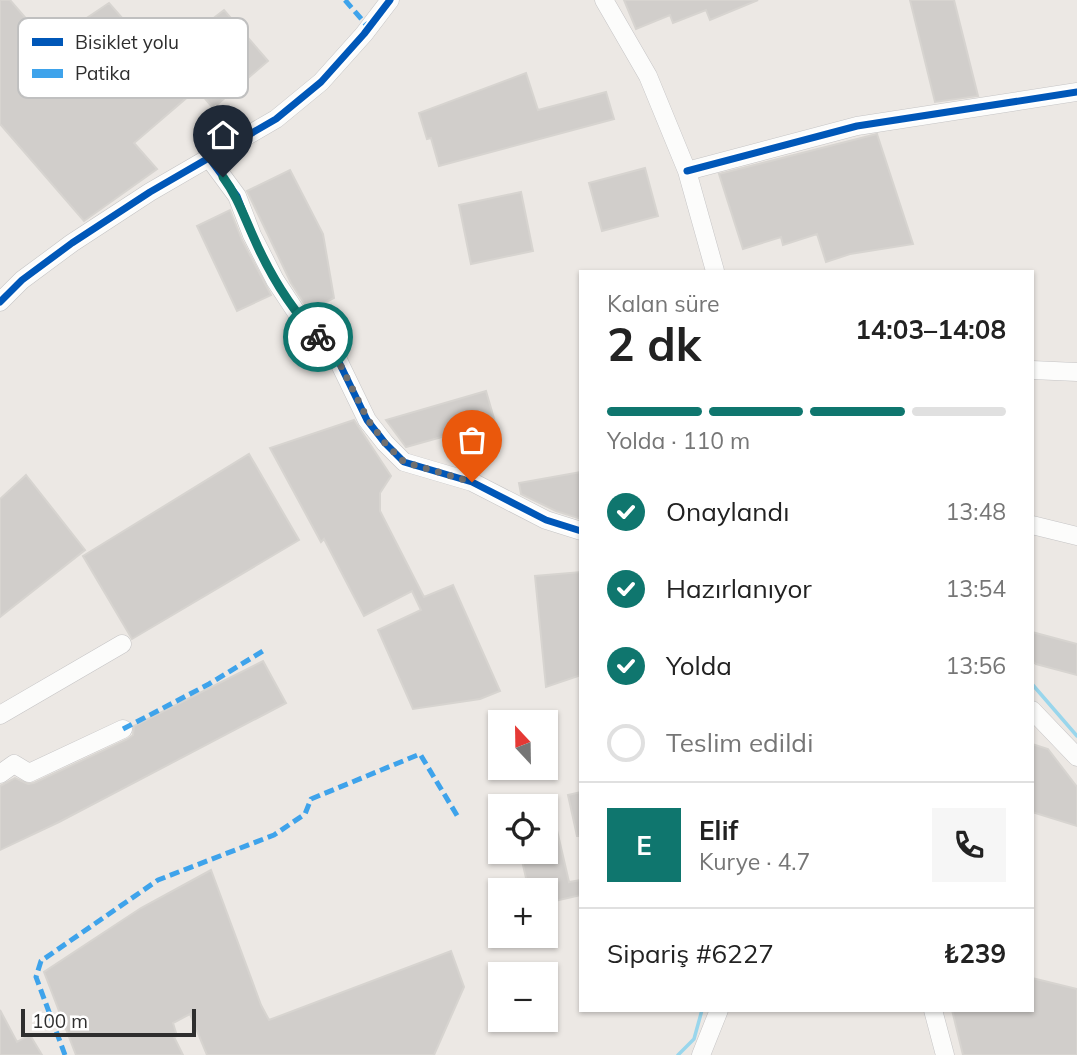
<!DOCTYPE html>
<html lang="tr">
<head>
<meta charset="utf-8">
<style>
  :root { --surface:#fff; --page:#f6f6f6; --text:#222; --muted:#767676; --line:#e0e0e0; --accent:#0f766e }
  body { margin:0; font-family:Mulish,sans-serif; background:var(--page); color:var(--text); height:100vh; display:flex; flex-direction:column; font-size:26px; white-space:nowrap }
  * { box-sizing:border-box; margin:0 }
  p { font-size:23px; color:var(--muted) }
  .icon { flex:none; width:38px; height:38px; fill:none; stroke:currentColor; stroke-width:2; stroke-linecap:round; stroke-linejoin:round }
  .map { position:relative; flex:1; overflow:hidden }
  .details { position:absolute; left:579px; top:270px; width:455px; height:742px; display:flex; flex-direction:column; background:var(--surface); border-radius:0px; box-shadow:0 2px 5px #0004 }
  .details>* { flex:none }
  .needle { width:46px; rotate:338deg }
  .buttons { position:absolute; left:488px; top:710px; display:grid; gap:14px }
  .buttons a { display:grid; place-items:center; width:70px; height:70px; border-radius:0px; background:var(--surface); box-shadow:0 2px 5px #0004; font-size:35px }
  .scale { position:absolute; left:21px; bottom:18px; width:175px; box-sizing:border-box; padding-left:7px; border:4px solid #2e2e2e; border-top:0; font-size:19px; line-height:24px; white-space:nowrap; color:#2e2e2e; -webkit-text-stroke:5px #fff; paint-order:stroke }
  .pin { position:absolute; display:grid; place-items:center; width:60px; height:60px; color:#fff; margin:-72px -30px; border-radius:50% 50% 50% 0; rotate:-45deg; box-shadow:0 0 7px #0007 }
  .pin .icon { rotate:45deg }
  .courier { position:absolute; display:grid; place-items:center; width:70px; height:70px; margin:-35px; border:5px solid #0f766e; border-radius:50%; background:#fff; color:#222; box-shadow:0 2px 9px #0007 }
  .head em { font-style:normal; font-weight:700 }
  .head div { display:flex; flex-direction:column-reverse }
  .head { display:flex; align-items:center; justify-content:space-between; height:119px; padding:0 28px }
  h1 { font-size:46px; font-weight:700; line-height:52px }
  .bar { display:grid; grid-template-columns:repeat(4,1fr); gap:10px 7px; align-content:center; height:84px; padding:0 28px }
  .bar i { height:9px; border-radius:5px; background:var(--line) }
  .bar .current { background:var(--accent) }
  .bar p { grid-column:span 4 }
  .line { display:flex; align-items:center; gap:18px; padding:0 28px; border-top:2px solid var(--line) }
  .line div { flex:1 }
  .round { display:grid; place-items:center; flex:none; width:74px; height:74px; border-radius:0px; background:var(--page) }
  ol { padding:0 28px; list-style:none }
  li { display:flex; align-items:center; gap:21px; height:77px }
  li p { margin-inline-start:auto }
  li .icon { padding:7px; border-radius:50%; background:var(--accent); color:#fff; stroke-width:4 }
  li:last-child { color:var(--muted) }
  li i { width:38px; height:38px; border:4px solid var(--line); border-radius:50% }
  .map>svg:first-child { display:block }
</style>
</head>
<body>
<div class="map">
<svg width="1077" height="1055" viewBox="0 0 1077 1055">
  <rect width="100%" height="100%" fill="#ece8e4"/>
  <g fill="none" stroke-linecap="round" stroke-linejoin="round">
    <!-- stream -->
    <path stroke="#99d6ec" stroke-width="3.5" d="M1032,684L1077,736
      M678,1055L694,1039L702,1010"/>
  </g>
  <!-- building -->
  <path fill="#d1cecb" stroke="#d7d4d0" stroke-width="2" d="M0,0H10L48,44L109,3L159,60L224,10L268,61L213,108L197,89L134,143L157,169L84,221L0,124Z
    M624,0H758L710,20L706,10L673,23L670,15L636,29Z
    M910,0H954L978,96L935,102Z
    M526,73L538,110L606,92L614,119L439,166L431,138L427,139L419,113Z
    M877,134L913,244L850,254L826,262L817,234L783,245L781,237L743,249L719,174Z
    M645,168L658,216L602,231L589,183Z
    M290,170L323,234L334,298L309,311L291,283L247,191Z
    M521,192L533,251L471,264L459,205Z
    M230,210L242,240L271,295L237,311L197,226Z
    M486,391L495,422L406,447L386,420Z
    M354,420L391,476L380,493V511L424,597L453,585L500,691L480,699L413,709L378,630L421,610L412,591L364,616L324,539L321,542L270,448Z
    M249,454L299,540L132,639L83,556Z
    M581,472V519L556,511L521,494L519,483Z
    M26,475L85,550L0,617V499Z
    M581,572V675L546,687L535,576Z
    M1032,632L1077,644V675L1036,664L1032,661Z
    M263,661L286,703L59,822L0,850V786L15,778L28,784L34,783L128,739L133,735L134,726Z
    M1032,744L1048,749L1077,787V826L1032,812Z
    M581,792V836H577L568,795Z
    M550,800L569,882L581,880V895L546,903V891H529L520,852H546V801Z
    M211,870L261,1005L269,1020L451,951L464,987L434,1055H207L190,1014L173,1023L177,1036L174,1037L183,1055H76L44,972L141,908Z
    M1032,978L1077,989V1055H963L952,1010H1032Z
    M0,1010L17,1042L30,1035L42,1055H0Z"/>
  <g fill="none" stroke-linecap="round" stroke-linejoin="round">
    <defs>
      <path id="minor" d="M604,0L648,76L687,171L715,271
        M209,158L237,196L252,235L275,280L302,321L336,356L367,420L385,443L404,462L472,482L546,520L581,531
        M687,171L857,126L1077,92
        M0,302L22,280L72,243L150,192L276,119L321,82L364,34L390,0
        M1032,370L1077,372
        M1032,525L1077,536
        M1032,710L1077,757
        M0,715L122,644
        M0,774L14,764L29,773L123,729
        M933,1010L945,1055
        M701,1055L719,1010"/>
    </defs>
    <!-- minor casing -->
    <use href="#minor" stroke="#c5c4c5" stroke-width="19"/>
    <!-- minor -->
    <use href="#minor" stroke="#fcfcfb" stroke-width="18"/>
    <!-- quiet -->
    <path stroke="#3ea3eb" stroke-width="5" stroke-dasharray="10 5" stroke-linecap="butt" d="M345,0L369,28
      M123,729L209,684L263,651
      M65,1055L36,977L41,961L158,880L274,835L305,814L311,799L420,754L458,817"/>
    <defs>
      <path id="cycleway" d="M209,158L237,196L252,235L275,280L302,321L336,356L367,420L385,443L404,462L472,482L546,520L581,531
        M687,171L857,126L1077,92
        M0,302L22,280L72,243L150,192L276,119L321,82L364,34L390,0"/>
    </defs>
    <!-- cycleway casing -->
    <use href="#cycleway" stroke="#fff" stroke-width="11"/>
    <!-- cycleway -->
    <use href="#cycleway" stroke="#0057b8" stroke-width="7"/>
  </g>
  <g fill="none" stroke-linecap="round" stroke-linejoin="round">
    <!-- done -->
    <path stroke="#706f6e" stroke-width="7" stroke-dasharray="0 12.6" d="M318,337L336,356L368,420L385,443L404,462L472,482"/>
    <!-- route -->
    <path stroke="#0f766e" stroke-width="9" d="M223,177C237,196 243,214 253,236C269,273 290,308 318,337"/>
  </g>
  <!-- legend -->
  <rect x="18" y="18" width="230" height="80" rx="10" fill="#fff" stroke="#c0c0c0" stroke-width="2"/>
  <rect x="32" y="38" width="31" height="8" fill="#0057b8"/>
  <rect x="32" y="69" width="31" height="9" fill="#3ea3eb"/>
  <g font-size="19" fill="#2e2e2e">
    <text x="75" y="49">Bisiklet yolu</text>
    <text x="75" y="80">Patika</text>
  </g>
</svg>
<div class="buttons">
<a><svg class="needle" viewBox="-14 -14 28 28"><path d="M0-13l5 13h-10z" fill="#e53935"/><path d="M0 13l5-13h-10z" fill="#767676"/></svg></a>
<a><svg class="icon" aria-label="locate" viewBox="0 0 24 24"><circle cx="12" cy="12" r="6"/><path d="M12 2v4M12 18v4M2 12h4M18 12h4"/></svg></a>
<a>+</a>
<a>−</a>
</div>
<div class="scale">100 m</div>
<div class="pin" style="left:472px;top:482px;background:#ea580c"><svg class="icon" aria-label="bag" viewBox="0 0 24 24"><path d="M5 8h14l-1 12H6zM9 8a3 3 0 0 1 6 0"/></svg></div>
<div class="pin" style="left:223px;top:177px;background:#1f2937"><svg class="icon" aria-label="home" viewBox="0 0 24 24"><path d="M3 11l9-7 9 7M6 9v11h12V9"/></svg></div>
<div class="courier" style="left:318px;top:337px"><svg class="icon" aria-label="bike" viewBox="0 0 24 24"><circle cx="6" cy="16" r="4"/><circle cx="18" cy="16" r="4"/><path d="M6 16l4-8h5l3 8M10 8l3 8H6M13 5h3"/></svg></div>
<section class="details">
<div class="head"><div><h1>2 dk</h1><p>Kalan süre</p></div><em>14:03–14:08</em></div>
<div class="bar"><i class="current"></i><i class="current"></i><i class="current"></i><i></i><p>Yolda · 110 m</p></div>
<ol>
<li><svg class="icon" aria-label="check" viewBox="0 0 24 24"><path d="M5 12l5 5 9-10"/></svg>Onaylandı<p>13:48</p></li>
<li><svg class="icon" aria-label="check" viewBox="0 0 24 24"><path d="M5 12l5 5 9-10"/></svg>Hazırlanıyor<p>13:54</p></li>
<li><svg class="icon" aria-label="check" viewBox="0 0 24 24"><path d="M5 12l5 5 9-10"/></svg>Yolda<p>13:56</p></li>
<li><i></i>Teslim edildi</li>
</ol>
<div class="line" style="height:126px"><b class="round" style="background:var(--accent);color:#fff">E</b><div><b>Elif</b><p>Kurye · 4.7</p></div><a class="round"><svg class="icon" aria-label="phone" viewBox="0 0 24 24"><path d="M5 4h4l2 5-3 2q2 4 5 5l2-3 5 2v4C11 20 4 13 5 4z"/></svg></a></div>
<div class="line" style="height:91px"><div>Sipariş #6227</div><b>₺239</b></div>
</section>
</div>
</body>
</html>
